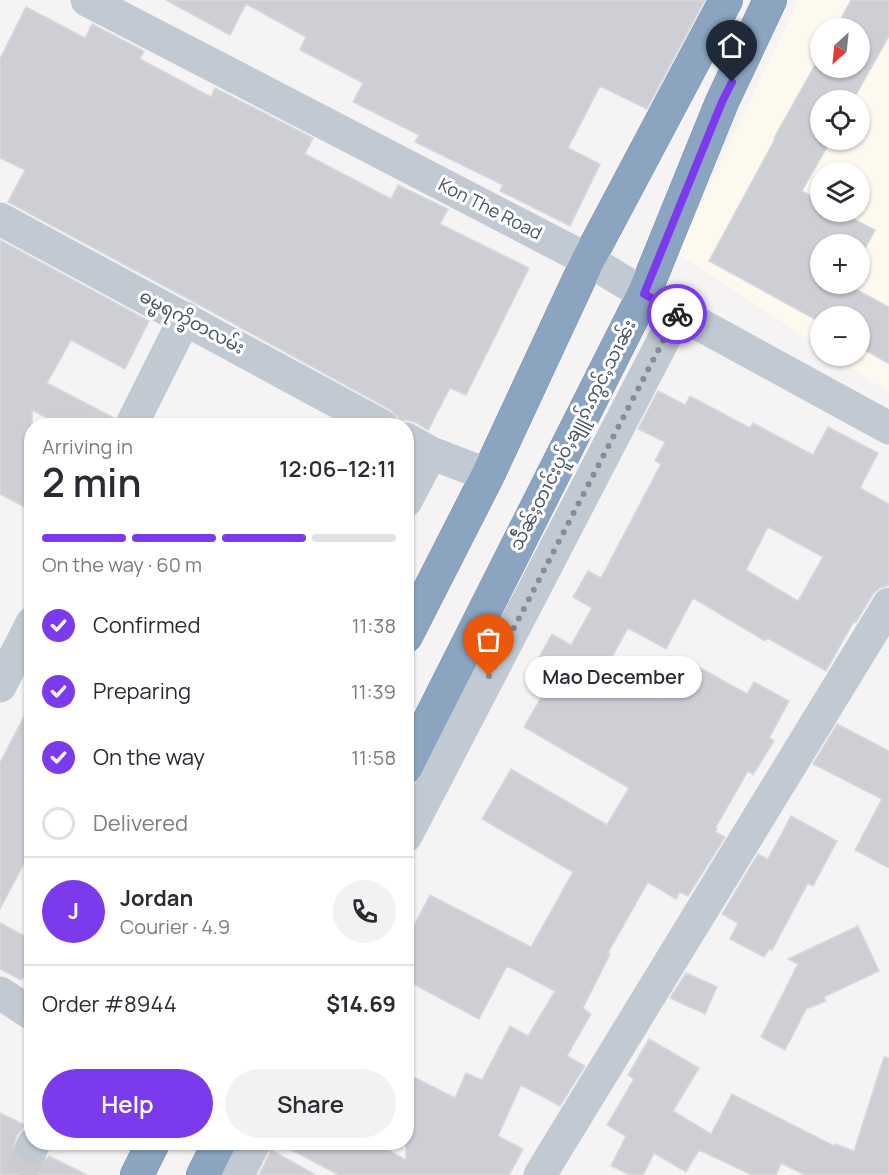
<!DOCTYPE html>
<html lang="en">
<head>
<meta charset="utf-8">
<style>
  :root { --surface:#fff; --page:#f2f2f3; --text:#2b2b33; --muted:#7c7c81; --line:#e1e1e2; --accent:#7c3aed }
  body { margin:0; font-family:Manrope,"Noto Sans Myanmar",sans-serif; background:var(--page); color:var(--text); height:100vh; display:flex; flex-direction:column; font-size:22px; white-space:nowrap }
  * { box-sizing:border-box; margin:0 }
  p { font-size:20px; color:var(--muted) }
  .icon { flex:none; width:33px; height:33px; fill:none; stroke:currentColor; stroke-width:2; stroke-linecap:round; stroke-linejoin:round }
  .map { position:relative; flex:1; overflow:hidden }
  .panel { position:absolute; left:24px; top:418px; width:390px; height:732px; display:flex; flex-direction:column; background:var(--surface); border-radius:24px; box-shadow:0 2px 4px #0004 }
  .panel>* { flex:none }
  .needle { width:39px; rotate:207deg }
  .buttons { position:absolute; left:810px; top:18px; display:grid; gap:12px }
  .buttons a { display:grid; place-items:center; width:60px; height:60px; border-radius:50%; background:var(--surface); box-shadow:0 2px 4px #0004; font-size:30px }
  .pin { position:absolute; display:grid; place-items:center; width:51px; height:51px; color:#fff; margin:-62px -26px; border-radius:50% 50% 50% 0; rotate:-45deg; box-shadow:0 0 6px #0007 }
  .pin .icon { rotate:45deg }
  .courier { position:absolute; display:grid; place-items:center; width:60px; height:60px; margin:-30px; border:4px solid #7c3aed; border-radius:50%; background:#fff; color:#222; box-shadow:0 2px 8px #0007 }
  .bubble { position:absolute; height:42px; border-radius:21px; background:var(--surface); box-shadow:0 2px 4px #0004; font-size:20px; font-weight:600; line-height:42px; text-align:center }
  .summary em { font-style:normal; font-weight:600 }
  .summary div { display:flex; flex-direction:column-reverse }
  .summary { display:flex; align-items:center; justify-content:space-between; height:102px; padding:0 18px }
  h1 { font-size:39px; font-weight:600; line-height:45px }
  .bar { display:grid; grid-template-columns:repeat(4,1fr); gap:9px 6px; align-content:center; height:72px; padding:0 18px }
  .bar i { height:8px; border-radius:4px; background:var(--line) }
  .bar .on { background:var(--accent) }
  .bar p { grid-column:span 4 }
  .line { display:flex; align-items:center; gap:15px; padding:0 18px; border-top:2px solid var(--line) }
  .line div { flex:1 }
  .round { display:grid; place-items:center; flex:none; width:63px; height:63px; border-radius:32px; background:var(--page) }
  ol { padding:0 18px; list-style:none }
  li { display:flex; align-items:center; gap:18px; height:66px }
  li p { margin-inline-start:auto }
  li .icon { padding:6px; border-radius:50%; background:var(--accent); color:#fff; stroke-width:4 }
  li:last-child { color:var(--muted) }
  li i { width:33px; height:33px; border:3px solid var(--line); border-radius:50% }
  .action { display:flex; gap:12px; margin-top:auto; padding:12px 18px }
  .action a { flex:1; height:69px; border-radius:36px; background:var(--accent); color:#fff; font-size:24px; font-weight:600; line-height:69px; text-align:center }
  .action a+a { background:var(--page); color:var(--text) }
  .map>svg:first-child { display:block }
</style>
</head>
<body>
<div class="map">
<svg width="889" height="1175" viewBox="0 0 889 1175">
  <rect width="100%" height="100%" fill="#f5f3f3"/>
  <!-- commercial -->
  <path fill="#fdf9ef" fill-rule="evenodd" d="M799,0H889V392L833,356H860V316H820V347L677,253ZM820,28H860V68H820ZM820,100H860V140H820ZM820,172H860V212H820ZM820,244H860V284H820Z"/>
  <!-- building -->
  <path fill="#cdcfd5" stroke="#d7d9de" stroke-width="1.5" fill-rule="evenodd" d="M166,0H705L647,109L600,86L568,148L600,164L570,226L500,191L503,185L415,142L419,135L353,102L363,83L300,50L306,37L246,4L230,35Z
    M851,0H889V36L853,100H820V140H831L802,191L820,201V212H840L875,230L860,258V244H820V284H846L889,307V364L860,347V316H820V322L709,261L775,139L774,138L820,56V68H860V28H836Z
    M26,7L85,38L92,24L144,51L140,59L211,97L215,88L313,138L305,154L391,199L398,185L448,209L440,224L529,268L466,395L450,388L428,430L415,422L406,420L401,421L391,410L194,302L8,202L25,170L0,158V59Z
    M0,240L149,321L125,369L71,340L47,383L114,418L112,426H62L32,410V511L0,494Z
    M658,391L685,405L690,396L750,428L753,423L813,455L828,427L878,453L860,488L889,504V585L880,588L873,594L856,622L854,621L826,671L767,638L765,641L693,598L666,649L628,628L606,668L661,698L683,658L747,694L754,682L789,701L769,738L774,741L753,775L748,771L716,827L717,829L715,832L725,837L688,896L680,892L676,899L648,882L608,953L610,954L583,1008L591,1014L567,1056L585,1066L560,1106L521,1085L498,1136L523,1149L509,1175H339L278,1143H375L406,1160V1073L455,1098L466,1073L482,1080L510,1026L528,1036L555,991L507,966L479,1019L406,980V941L430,895L531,947L573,872L482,819L511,769L607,825L629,788L524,727L556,672L537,661L552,634L571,645L592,608L573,597L588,571L601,578L661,464L655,461L665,442L638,429ZM768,527L823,557L798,601L746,570Z
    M32,701V848L0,909V763Z
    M837,724L889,751V868L855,850L882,799L813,764Z
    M791,816L837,841L813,886L808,883L772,950L769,949L764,957L730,939L738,923L722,914L758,854L768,859Z
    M0,923L32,940V982L22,977L21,980L0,969Z
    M858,926L879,971L824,997L826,1001L806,1009L785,1050L761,1037L798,964L788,959Z
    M686,973L717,987L705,1014L670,998Z
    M649,1039L699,1068L673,1111L711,1134L732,1094L834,1146L835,1144L854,1151L884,1057L889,1058V1175H805L781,1163L776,1175H752L699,1150L686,1172L654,1153L643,1175H630L611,1166L626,1136L607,1125L634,1079L628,1075Z
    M0,1113L27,1126L23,1128L17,1135L13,1148L16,1157L23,1163L34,1166L43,1162L49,1156L87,1175H0Z
    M271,1150L316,1175H259Z"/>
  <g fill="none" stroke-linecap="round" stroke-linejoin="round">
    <!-- minor-tunnel -->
    <path stroke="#caccce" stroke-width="33" stroke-dasharray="33 16" stroke-linecap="butt" d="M20,1175L32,1147"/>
    <defs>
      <path id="highway" d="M406,636L488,475L588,260L726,0
        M406,767L644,294L722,102L770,0
        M137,1175L153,1143
        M203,1175L219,1143"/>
    </defs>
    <!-- highway casing -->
    <use href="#highway" stroke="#7690ad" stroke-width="34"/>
    <!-- minor -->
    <path stroke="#c1cad2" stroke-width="33" d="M87,0L588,260L644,294L889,428
      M0,219L382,426
      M131,426L185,318
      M406,439L431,453L488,475
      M406,501L431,453
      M0,686L32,623
      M406,836L678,312
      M0,993L32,1014
      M32,1147L34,1143
      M238,1175L254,1143
      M540,1175L889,604"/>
    <!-- highway -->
    <use href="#highway" stroke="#8ba5c1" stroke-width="33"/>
  </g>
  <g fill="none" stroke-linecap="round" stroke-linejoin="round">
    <!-- done -->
    <path stroke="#868d94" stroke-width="6" stroke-dasharray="0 10.8" d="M489,676L677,314"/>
    <!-- route -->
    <path stroke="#7c3aed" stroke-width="8" d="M677,314L678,312L644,294L722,102L732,82"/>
  </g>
  <g text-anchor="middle" stroke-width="6" stroke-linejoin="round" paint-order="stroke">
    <!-- street labels -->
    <g font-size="18" fill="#4a5661" stroke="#fff">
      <text transform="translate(490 209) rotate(27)" y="6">Kon The Road</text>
      <text transform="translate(192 322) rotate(28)" y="6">ဓမ္မရက္ခိတလမ်း</text>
      <text transform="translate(573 435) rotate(-63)" y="6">သဵႅၼ်ႈတၢင်းပူဝ်ႇၶျူၵ်ႉဢွင်ႇသၢၼ်း</text>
    </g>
  </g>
</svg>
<div class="buttons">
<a><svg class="needle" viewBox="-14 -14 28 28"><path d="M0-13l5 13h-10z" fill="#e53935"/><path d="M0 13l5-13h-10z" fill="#7c7c81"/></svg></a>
<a><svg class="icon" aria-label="locate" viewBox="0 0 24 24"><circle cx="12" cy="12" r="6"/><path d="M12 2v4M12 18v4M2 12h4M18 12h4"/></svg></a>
<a><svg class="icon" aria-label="layers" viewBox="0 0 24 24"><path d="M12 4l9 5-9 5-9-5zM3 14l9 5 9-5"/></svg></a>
<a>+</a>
<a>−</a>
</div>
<div class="pin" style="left:489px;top:676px;background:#ea580c"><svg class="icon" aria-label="bag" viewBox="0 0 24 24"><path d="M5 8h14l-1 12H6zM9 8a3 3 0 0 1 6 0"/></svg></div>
<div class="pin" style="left:732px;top:82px;background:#1f2937"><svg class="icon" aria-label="home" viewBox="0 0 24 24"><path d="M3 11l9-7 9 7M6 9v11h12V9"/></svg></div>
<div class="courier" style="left:677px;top:314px"><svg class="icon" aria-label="bike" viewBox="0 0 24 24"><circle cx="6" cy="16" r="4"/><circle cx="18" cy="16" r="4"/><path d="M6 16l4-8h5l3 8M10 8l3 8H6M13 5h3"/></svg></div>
<div class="bubble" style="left:525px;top:656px;width:177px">Mao December</div>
<section class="panel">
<div class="summary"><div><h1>2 min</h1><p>Arriving in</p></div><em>12:06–12:11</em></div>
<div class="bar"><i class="on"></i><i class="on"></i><i class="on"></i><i></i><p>On the way · 60 m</p></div>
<ol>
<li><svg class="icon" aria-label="check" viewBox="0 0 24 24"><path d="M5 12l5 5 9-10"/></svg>Confirmed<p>11:38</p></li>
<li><svg class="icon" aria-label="check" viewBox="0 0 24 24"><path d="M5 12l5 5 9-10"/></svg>Preparing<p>11:39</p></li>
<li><svg class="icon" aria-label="check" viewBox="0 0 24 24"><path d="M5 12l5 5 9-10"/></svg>On the way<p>11:58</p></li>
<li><i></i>Delivered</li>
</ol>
<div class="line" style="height:108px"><b class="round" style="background:var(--accent);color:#fff">J</b><div><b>Jordan</b><p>Courier · 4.9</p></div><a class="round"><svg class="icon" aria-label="phone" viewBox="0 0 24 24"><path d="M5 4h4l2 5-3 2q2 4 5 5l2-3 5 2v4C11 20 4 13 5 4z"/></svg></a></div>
<div class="line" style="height:78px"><div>Order #8944</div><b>$14.69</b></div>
<div class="action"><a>Help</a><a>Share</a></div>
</section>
</div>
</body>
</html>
